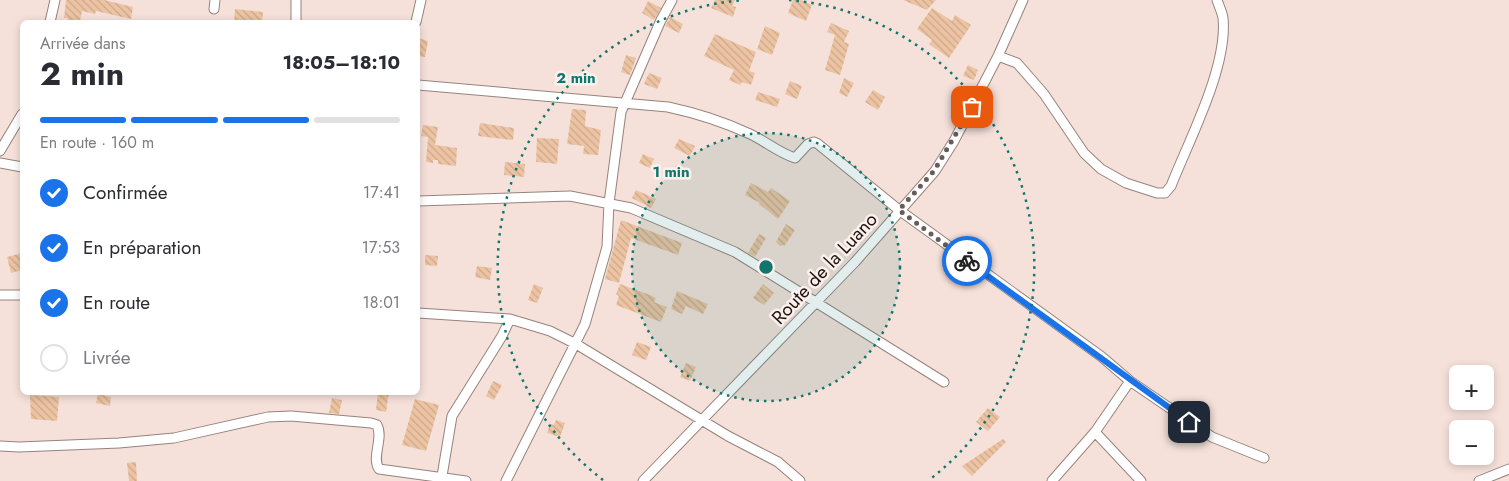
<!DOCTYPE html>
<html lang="fr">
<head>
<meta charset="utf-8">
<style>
  :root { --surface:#fff; --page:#f2f2f3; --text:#2b2b33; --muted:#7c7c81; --line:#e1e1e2; --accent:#1a73e8 }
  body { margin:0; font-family:Jost,sans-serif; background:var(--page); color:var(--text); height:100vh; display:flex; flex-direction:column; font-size:19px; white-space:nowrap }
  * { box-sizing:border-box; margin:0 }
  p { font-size:16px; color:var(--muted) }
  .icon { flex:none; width:28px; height:28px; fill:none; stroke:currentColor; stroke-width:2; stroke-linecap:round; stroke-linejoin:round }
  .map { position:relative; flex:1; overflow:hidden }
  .panel { position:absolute; left:20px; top:20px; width:400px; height:375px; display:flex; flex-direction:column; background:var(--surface); border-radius:8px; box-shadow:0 2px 8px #0003 }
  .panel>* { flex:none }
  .buttons { position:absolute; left:1449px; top:365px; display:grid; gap:10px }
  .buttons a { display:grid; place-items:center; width:45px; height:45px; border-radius:8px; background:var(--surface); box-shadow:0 2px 8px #0003; font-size:25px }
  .pin { position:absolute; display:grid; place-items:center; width:42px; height:42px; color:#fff; margin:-21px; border-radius:10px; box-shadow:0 2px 8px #0006 }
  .courier { position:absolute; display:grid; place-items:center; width:50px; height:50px; margin:-25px; border:4px solid #1a73e8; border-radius:50%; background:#fff; color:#222; box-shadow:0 1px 6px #0007 }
  .head em { font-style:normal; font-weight:700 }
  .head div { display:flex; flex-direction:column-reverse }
  .head { display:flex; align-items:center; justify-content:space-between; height:85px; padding:0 20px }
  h1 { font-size:32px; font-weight:700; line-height:38px }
  .bar { display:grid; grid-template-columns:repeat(4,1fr); gap:8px 5px; align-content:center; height:60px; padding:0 20px }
  .bar i { height:6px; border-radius:4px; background:var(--line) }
  .bar .active { background:var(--accent) }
  .bar p { grid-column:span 4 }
  ol { padding:0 20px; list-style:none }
  li { display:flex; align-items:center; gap:15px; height:55px }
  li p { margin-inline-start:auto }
  li .icon { padding:5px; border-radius:50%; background:var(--accent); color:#fff; stroke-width:4 }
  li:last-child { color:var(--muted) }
  li i { width:28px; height:28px; border:2px solid var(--line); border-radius:50% }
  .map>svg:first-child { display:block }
</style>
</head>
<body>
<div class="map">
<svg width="1509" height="481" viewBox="0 0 1509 481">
  <defs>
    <pattern id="building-back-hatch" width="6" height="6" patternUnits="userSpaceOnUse" patternTransform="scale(1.25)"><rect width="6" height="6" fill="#edc4a3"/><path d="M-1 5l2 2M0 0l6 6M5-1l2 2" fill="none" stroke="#cba88b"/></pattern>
  </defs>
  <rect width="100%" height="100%" fill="#f6e1da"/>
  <!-- building -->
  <path fill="url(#building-back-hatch)" d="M66,0H104L133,7L131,19L96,11L95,14L82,11L80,22H75L67,21L68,18H64Z
    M715,0H735L732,6L736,7L733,17L711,8Z
    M793,0H801L812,5L806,21L788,13Z
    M903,0H936L927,10Z
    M648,1L661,8L654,20L642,13Z
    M932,8L952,21L955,15L971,25L949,58L929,44L932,40L917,29Z
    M235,9L263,12L262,22H234Z
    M670,17L683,24L679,33L665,26Z
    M831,23L849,31L844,42L849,44L840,75L825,70L835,35L827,32Z
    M765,26L780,33L772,55L757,49Z
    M715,34L756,52L749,71L755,73L751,85L742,82L740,85L729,80L734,70L704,56Z
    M418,38L428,41L425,57L418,56Z
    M626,55L636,58L630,75L621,72Z
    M968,65L978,70L974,80L963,76Z
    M649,73L662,78L657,89L644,84Z
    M844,78L854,83L847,97L839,93Z
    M790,81L802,86L797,99L785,94Z
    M873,90L885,97L878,110L865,102Z
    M758,92L780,99L777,107L755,100Z
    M572,109L586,110L585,126L601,130L598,155L583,154L584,146L567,144Z
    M480,123L514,128L513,140L478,136Z
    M423,125L438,127L435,145L457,148L456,166L438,164V160H433V163L426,162L428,137L421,136Z
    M537,138L559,139L557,164L536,162Z
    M679,139L695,146L690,156L674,148Z
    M643,154L654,159L650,168L639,163Z
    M505,162L525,164L524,177L504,175Z
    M751,183L768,192L771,188L790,201L778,219L759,204L760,203L745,195Z
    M636,190L656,199L651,208L632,198Z
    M621,220L682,243L678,255L631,238L619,283L605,279Z
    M786,224L795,230L785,245L780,246L776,242Z
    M856,228L864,235L853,248L844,241Z
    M759,234L766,238L755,257L748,253Z
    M22,253V270L11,273L7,257Z
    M425,255L438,256L437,266L425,265Z
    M477,266L492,268L490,280L475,277Z
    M534,284L543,288L537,303L528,300Z
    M620,284L650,295L656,298L654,302L667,307L661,322L616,305L619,296L616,294Z
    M763,284L774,293L764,305L753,298Z
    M677,291L708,304L703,314L686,306L682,314L671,309Z
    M637,342L651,347L646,360L632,355Z
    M686,363L696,367L690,381L680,377Z
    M493,381L502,385L494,400L486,396Z
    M378,392H389L386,412L376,410Z
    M98,394L111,397L110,406L96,403Z
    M30,395L59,397L57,421L31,419Z
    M332,398L342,400L339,414L329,413Z
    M415,399L439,405L426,451L402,445Z
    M988,408L1000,417L988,431L976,422Z
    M556,420L565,423L560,437L547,433L550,424L554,425Z
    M1003,439L1006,442L972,476L962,466Z
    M136,462L137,481H129L127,463Z"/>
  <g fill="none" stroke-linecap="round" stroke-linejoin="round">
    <defs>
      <path id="street" d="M214,9L215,0
        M50,22L55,0
        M296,22V0
        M416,22L421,0
        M998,56L1017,63L1044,94L1084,153L1101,169L1126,183L1157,193H1165L1171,186C1189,140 1228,67 1223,18C1222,12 1219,6 1217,0
        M418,85L668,107C696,113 724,122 750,134C765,141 779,153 795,158L808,144L814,142L818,144L899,210L1102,357L1130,381L1212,437L1264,458
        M0,151L22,114
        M0,163L22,167
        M418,201L570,196L631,208L735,252L944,382
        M0,295H22
        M418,313L510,319L550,331L576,344L728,436L778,462L800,481
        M1095,432L1141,481
        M0,446L19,447L119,443L174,438L268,417L291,416L371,423L377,425C384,438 371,457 379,469L466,481
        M442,476L452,416L502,336L510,319
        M506,481L585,324L607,247L609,203L621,112L661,20L672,0
        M643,481L855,262L935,171L954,141L998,56L1023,0
        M1052,481L1095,432L1130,381
        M1479,481L1509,469"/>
    </defs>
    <!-- street casing -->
    <use href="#street" stroke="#96837c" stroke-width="11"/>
    <!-- street -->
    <use href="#street" stroke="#fff" stroke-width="9"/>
  </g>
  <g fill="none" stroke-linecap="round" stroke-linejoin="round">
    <!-- done -->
    <path stroke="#685c58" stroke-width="5" stroke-dasharray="0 9" d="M967,261L899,210L934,171L972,107"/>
    <!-- route -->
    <path stroke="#1a73e8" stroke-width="6" d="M967,261L1189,422"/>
  </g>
  <!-- distance rings -->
  <circle cx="766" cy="267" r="134" fill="#0f766e" fill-opacity=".12"/>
  <g fill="none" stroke="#0f766e" stroke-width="2.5" stroke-dasharray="2.5 5">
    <circle cx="766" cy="267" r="134"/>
    <path d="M603 480A268 268 0 0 1 743 0M789 0A268 268 0 0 1 929 480"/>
  </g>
  <g text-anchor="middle" stroke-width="5" stroke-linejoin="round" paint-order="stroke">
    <!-- street labels -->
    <g font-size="19" fill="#1b1412" stroke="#fdf0ec">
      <text transform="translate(824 268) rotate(-47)" y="7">Route de la Luano</text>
    </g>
  </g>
  <circle cx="766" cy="267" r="8" fill="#0f766e" stroke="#fdf0ec" stroke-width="2.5"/>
  <g font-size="15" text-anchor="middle" font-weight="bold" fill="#0f766e" stroke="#fdf0ec" stroke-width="5" stroke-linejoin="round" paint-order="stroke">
    <text x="576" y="83">2 min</text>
    <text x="671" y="177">1 min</text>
  </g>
</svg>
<div class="buttons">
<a>+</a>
<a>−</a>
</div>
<div class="pin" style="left:972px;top:107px;background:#ea580c"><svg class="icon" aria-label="bag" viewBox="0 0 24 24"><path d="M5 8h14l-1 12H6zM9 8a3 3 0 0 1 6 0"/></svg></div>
<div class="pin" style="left:1189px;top:422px;background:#1f2937"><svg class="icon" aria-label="home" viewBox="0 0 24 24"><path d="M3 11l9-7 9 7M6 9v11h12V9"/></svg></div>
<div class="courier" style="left:967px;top:261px"><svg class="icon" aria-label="bike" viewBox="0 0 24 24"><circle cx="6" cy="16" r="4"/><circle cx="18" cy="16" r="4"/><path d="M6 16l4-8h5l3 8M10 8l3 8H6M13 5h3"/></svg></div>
<section class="panel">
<div class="head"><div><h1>2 min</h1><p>Arrivée dans</p></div><em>18:05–18:10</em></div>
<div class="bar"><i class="active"></i><i class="active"></i><i class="active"></i><i></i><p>En route · 160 m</p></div>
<ol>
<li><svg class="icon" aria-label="check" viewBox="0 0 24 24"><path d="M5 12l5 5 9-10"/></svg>Confirmée<p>17:41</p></li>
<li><svg class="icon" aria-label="check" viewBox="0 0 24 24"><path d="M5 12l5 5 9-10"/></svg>En préparation<p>17:53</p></li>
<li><svg class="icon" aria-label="check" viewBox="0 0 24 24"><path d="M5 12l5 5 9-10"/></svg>En route<p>18:01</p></li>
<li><i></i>Livrée</li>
</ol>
</section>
</div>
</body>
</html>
